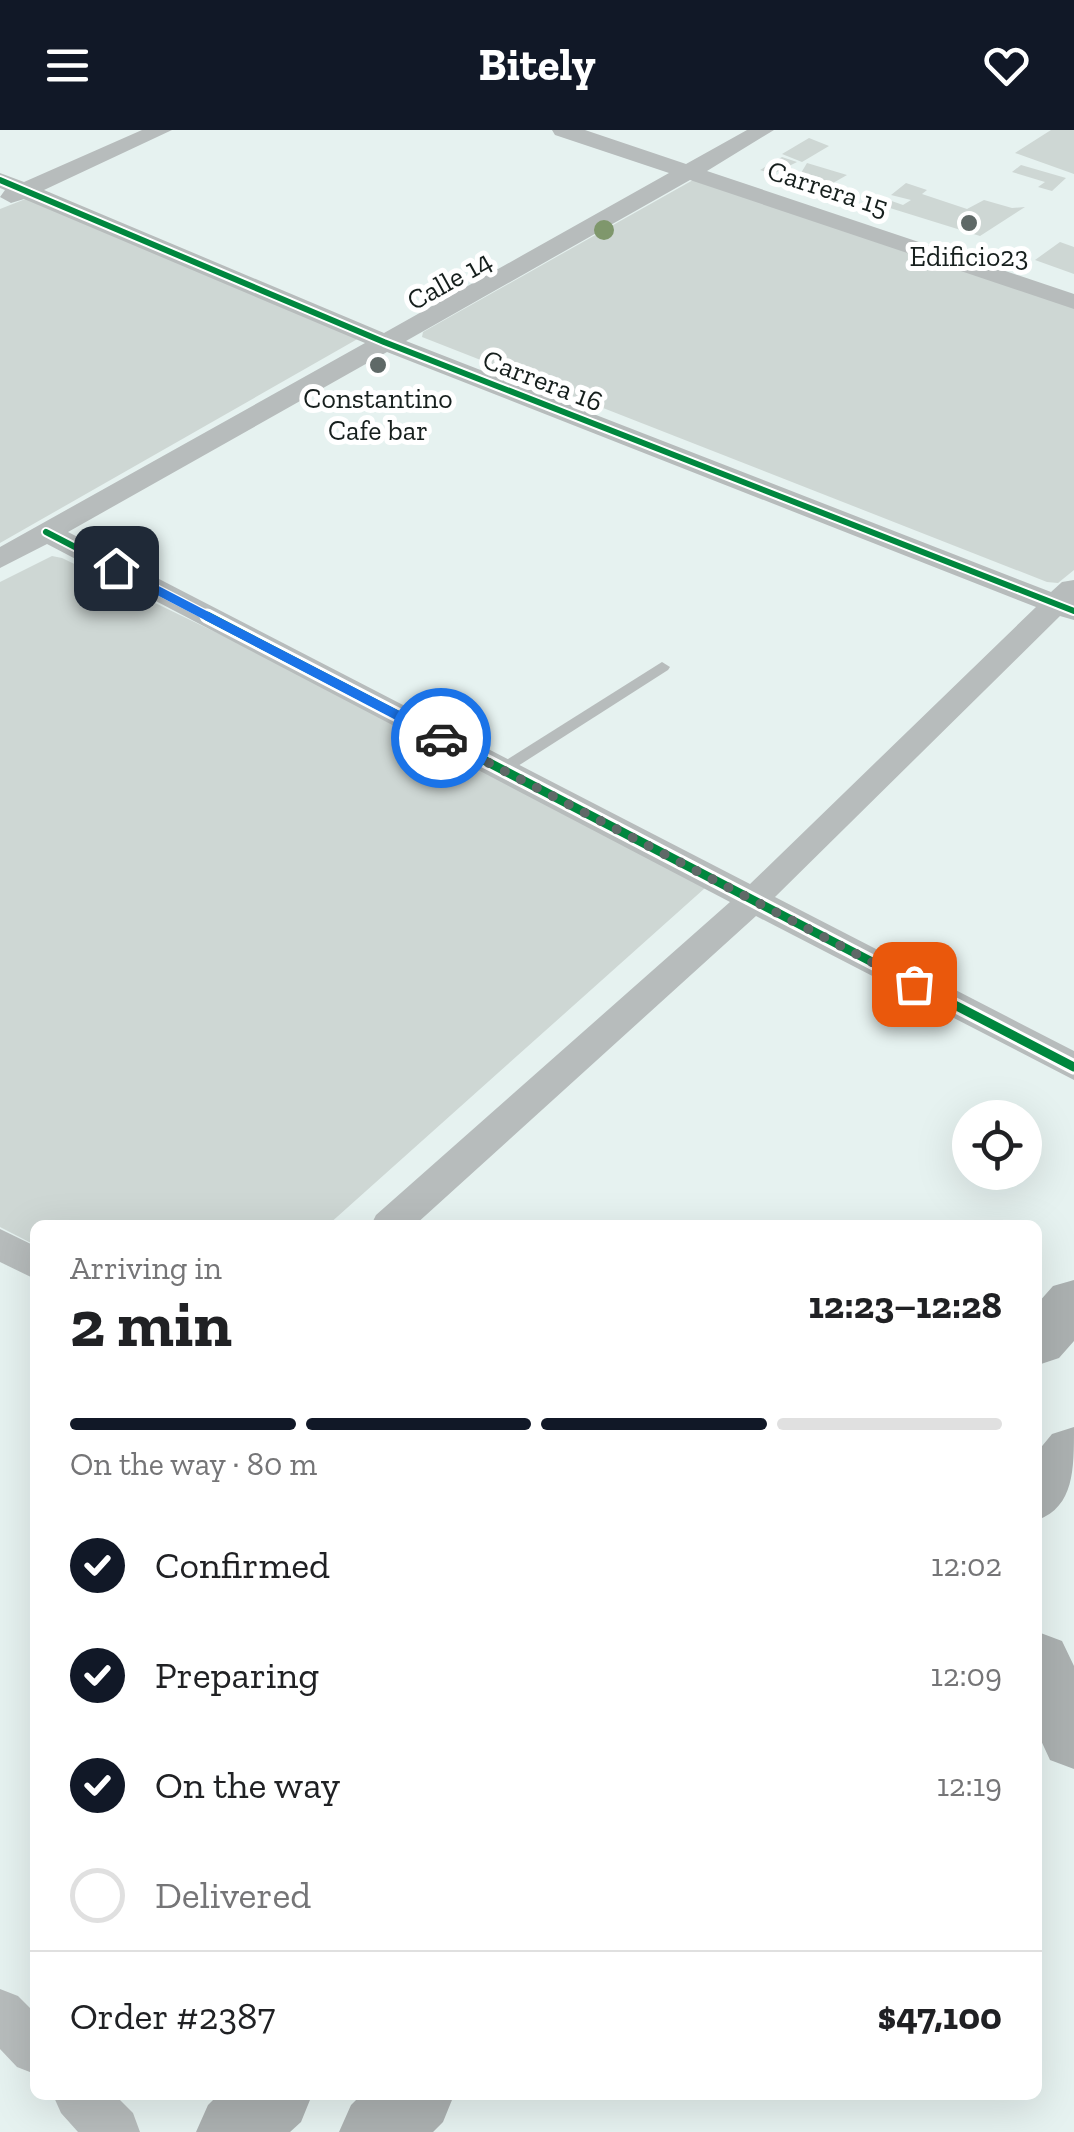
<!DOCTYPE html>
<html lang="en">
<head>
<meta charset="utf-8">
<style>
  :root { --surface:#fff; --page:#f6f6f6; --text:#202124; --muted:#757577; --line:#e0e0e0; --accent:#111827 }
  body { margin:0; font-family:"Zilla Slab",serif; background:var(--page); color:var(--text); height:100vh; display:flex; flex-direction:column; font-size:38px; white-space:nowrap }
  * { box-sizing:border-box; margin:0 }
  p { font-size:32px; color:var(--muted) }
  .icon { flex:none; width:55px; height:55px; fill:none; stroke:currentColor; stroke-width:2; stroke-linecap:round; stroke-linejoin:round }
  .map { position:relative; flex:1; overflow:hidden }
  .details { position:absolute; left:30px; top:1090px; width:1012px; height:880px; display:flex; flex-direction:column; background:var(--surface); border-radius:15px; box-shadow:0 10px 40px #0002 }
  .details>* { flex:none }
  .buttons { position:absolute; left:952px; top:970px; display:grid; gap:20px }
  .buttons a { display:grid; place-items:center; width:90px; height:90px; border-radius:50%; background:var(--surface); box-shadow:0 10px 40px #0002; font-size:50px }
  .pin { position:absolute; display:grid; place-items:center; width:85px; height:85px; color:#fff; margin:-42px; border-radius:20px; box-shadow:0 5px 15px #0006 }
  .courier { position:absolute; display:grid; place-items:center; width:100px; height:100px; margin:-50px; border:8px solid #1a73e8; border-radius:50%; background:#fff; color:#222; box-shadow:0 2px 12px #0007 }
  .summary em { font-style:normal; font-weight:700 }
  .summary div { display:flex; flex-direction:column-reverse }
  .summary { display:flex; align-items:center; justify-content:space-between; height:170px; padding:0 40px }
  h1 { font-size:65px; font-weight:700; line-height:75px }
  .bar { display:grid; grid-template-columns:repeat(4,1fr); gap:15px 10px; align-content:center; height:120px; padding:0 40px }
  .bar i { height:12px; border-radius:8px; background:var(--line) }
  .bar .active { background:var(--accent) }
  .bar p { grid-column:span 4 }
  .line { display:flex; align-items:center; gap:25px; padding:0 40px; border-top:2px solid var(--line) }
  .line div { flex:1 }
  ol { padding:0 40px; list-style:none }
  li { display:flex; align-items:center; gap:30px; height:110px }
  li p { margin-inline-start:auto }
  li .icon { padding:10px; border-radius:50%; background:var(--accent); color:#fff; stroke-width:4 }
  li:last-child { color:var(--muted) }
  li i { width:55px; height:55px; border:5px solid var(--line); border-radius:50% }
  header { display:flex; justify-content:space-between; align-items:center; height:130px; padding:0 40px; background:var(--accent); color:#fff; font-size:45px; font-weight:700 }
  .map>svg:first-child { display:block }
</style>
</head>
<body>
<header><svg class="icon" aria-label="menu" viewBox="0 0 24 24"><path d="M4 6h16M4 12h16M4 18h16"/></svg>Bitely<svg class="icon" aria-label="heart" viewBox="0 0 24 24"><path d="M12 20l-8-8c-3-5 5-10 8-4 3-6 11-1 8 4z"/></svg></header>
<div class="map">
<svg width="1074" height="2002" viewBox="0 0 1074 2002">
  <rect width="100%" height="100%" fill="#e6f2f0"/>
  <!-- building -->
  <path fill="#ced7d4" d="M1051,0H1074V44L1015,23Z
    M809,8L829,16L802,32L782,24Z
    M782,27L797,32L773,44L760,40Z
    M807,33L847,45L819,61L776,47L801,43Z
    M1021,35L1066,48L1052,61L1038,57L1045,52L1012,42Z
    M693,50L1074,178V440L1058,453L1047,452L422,207L423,202Z
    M906,53L927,60L922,64L967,79L984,70L1012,78L1025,77L980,106L877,74L886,69L903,75L911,70L891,65Z
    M28,68L368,203L0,413V79Z
    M1060,112L1074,117V144L1035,130Z
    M52,426L62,428L697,735L705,758L328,1095H35V1115L0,1097V452Z"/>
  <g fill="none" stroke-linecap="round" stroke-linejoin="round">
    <!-- lane -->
    <path fill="#b7bcbc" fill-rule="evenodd" d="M662,532L670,537L668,540L507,643L501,644L492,639Z"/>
    <!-- street -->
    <path fill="#b7bcbc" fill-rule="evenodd" d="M142,0H172L44,60L384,203L669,43L555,5L552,0H585L686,34L747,0H774L707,41L1074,164V179L690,50L406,211L1051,462L1062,452L1074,450V490L1060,486L775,767L1074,921V950L756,786L415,1095H371L376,1085L730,772L47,414L0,438V417L365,213L24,69L11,73L0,67L5,60L0,58V43L24,52ZM387,222L1036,477L750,754L68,402Z
      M0,1099L35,1116V1149L0,1132Z
      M0,1859L18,1866L35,1883V1944L17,1937L0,1919Z
      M53,1965H115L133,1983L140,2002H78L61,1983Z"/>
    <!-- secondary -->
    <path fill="#acb1b1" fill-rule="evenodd" d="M1074,1150V1211L1059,1228L1038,1235V1173L1053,1156Z
      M1074,1297C1074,1340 1074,1376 1038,1390V1321L1052,1304Z
      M1038,1502L1062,1511L1074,1536V1639L1050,1630L1038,1604Z
      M218,1965H312L301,1992L290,2002H196L208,1975Z
      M361,1965H454L443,1992L433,2002H339L351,1975Z"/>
    <defs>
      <path id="cycleway-far1" d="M0,50L384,212L1074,481
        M46,402L212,488"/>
      <path id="cycleway" d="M207,486L1074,937"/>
    </defs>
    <!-- cycleway-far1 casing -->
    <use href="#cycleway-far1" stroke="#fff" stroke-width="10"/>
    <!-- cycleway casing -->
    <use href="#cycleway" stroke="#fff" stroke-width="15"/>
    <!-- cycleway-far1 -->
    <use href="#cycleway-far1" stroke="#00873e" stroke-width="6"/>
    <!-- cycleway -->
    <use href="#cycleway" stroke="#00873e" stroke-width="9"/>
  </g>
  <!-- trees -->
  <circle fill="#7f976c" cx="604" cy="100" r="10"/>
  <!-- route -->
  <path fill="#1a73e8" d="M116,434L446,605L448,608L436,611L111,441L109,438Z"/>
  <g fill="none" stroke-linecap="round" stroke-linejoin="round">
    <!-- done -->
    <path stroke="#5f6967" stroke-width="10" stroke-dasharray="0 18" d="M441,608L914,854"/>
  </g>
  <!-- markers -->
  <g fill="#5f6967" stroke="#fff" stroke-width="4">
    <circle cx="969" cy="93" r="10"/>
    <circle cx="378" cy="235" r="10"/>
  </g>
  <g text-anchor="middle" stroke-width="10" stroke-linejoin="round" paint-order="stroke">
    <!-- far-street labels -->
    <g font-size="28" fill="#161f1d" stroke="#fff">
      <text transform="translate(828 58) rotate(18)" y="10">Carrera 15</text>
      <text transform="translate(449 150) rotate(-29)" y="10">Calle 14</text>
      <text transform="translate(543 250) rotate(21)" y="10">Carrera 16</text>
    </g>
    <!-- far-poi labels -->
    <g font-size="28" fill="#161f1d" stroke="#fff">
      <text x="969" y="136">Edificio23</text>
      <text x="378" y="278">Constantino<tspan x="378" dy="32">Cafe bar</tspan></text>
    </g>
  </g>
</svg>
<div class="buttons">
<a><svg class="icon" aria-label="locate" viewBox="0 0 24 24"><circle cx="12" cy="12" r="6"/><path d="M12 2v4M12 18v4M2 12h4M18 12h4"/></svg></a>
</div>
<div class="pin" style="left:914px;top:854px;background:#ea580c"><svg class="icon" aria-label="bag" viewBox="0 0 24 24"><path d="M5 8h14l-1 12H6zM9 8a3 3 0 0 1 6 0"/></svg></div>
<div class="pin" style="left:116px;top:438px;background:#1f2937"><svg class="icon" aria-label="home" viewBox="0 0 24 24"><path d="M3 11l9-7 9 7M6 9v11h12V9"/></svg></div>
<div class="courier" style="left:441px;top:608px"><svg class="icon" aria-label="car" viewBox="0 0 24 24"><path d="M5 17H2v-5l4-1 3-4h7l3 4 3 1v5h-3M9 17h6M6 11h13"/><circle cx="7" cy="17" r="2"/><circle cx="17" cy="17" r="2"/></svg></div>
<section class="details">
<div class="summary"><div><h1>2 min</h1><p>Arriving in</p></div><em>12:23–12:28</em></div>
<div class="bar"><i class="active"></i><i class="active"></i><i class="active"></i><i></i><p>On the way · 80 m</p></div>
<ol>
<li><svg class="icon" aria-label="check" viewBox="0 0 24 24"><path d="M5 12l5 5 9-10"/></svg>Confirmed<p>12:02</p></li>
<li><svg class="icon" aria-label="check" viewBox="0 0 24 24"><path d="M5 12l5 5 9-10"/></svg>Preparing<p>12:09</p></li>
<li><svg class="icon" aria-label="check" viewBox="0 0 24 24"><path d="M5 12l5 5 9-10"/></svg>On the way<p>12:19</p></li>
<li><i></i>Delivered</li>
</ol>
<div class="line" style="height:130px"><div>Order #2387</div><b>$47,100</b></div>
</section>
</div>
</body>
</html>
